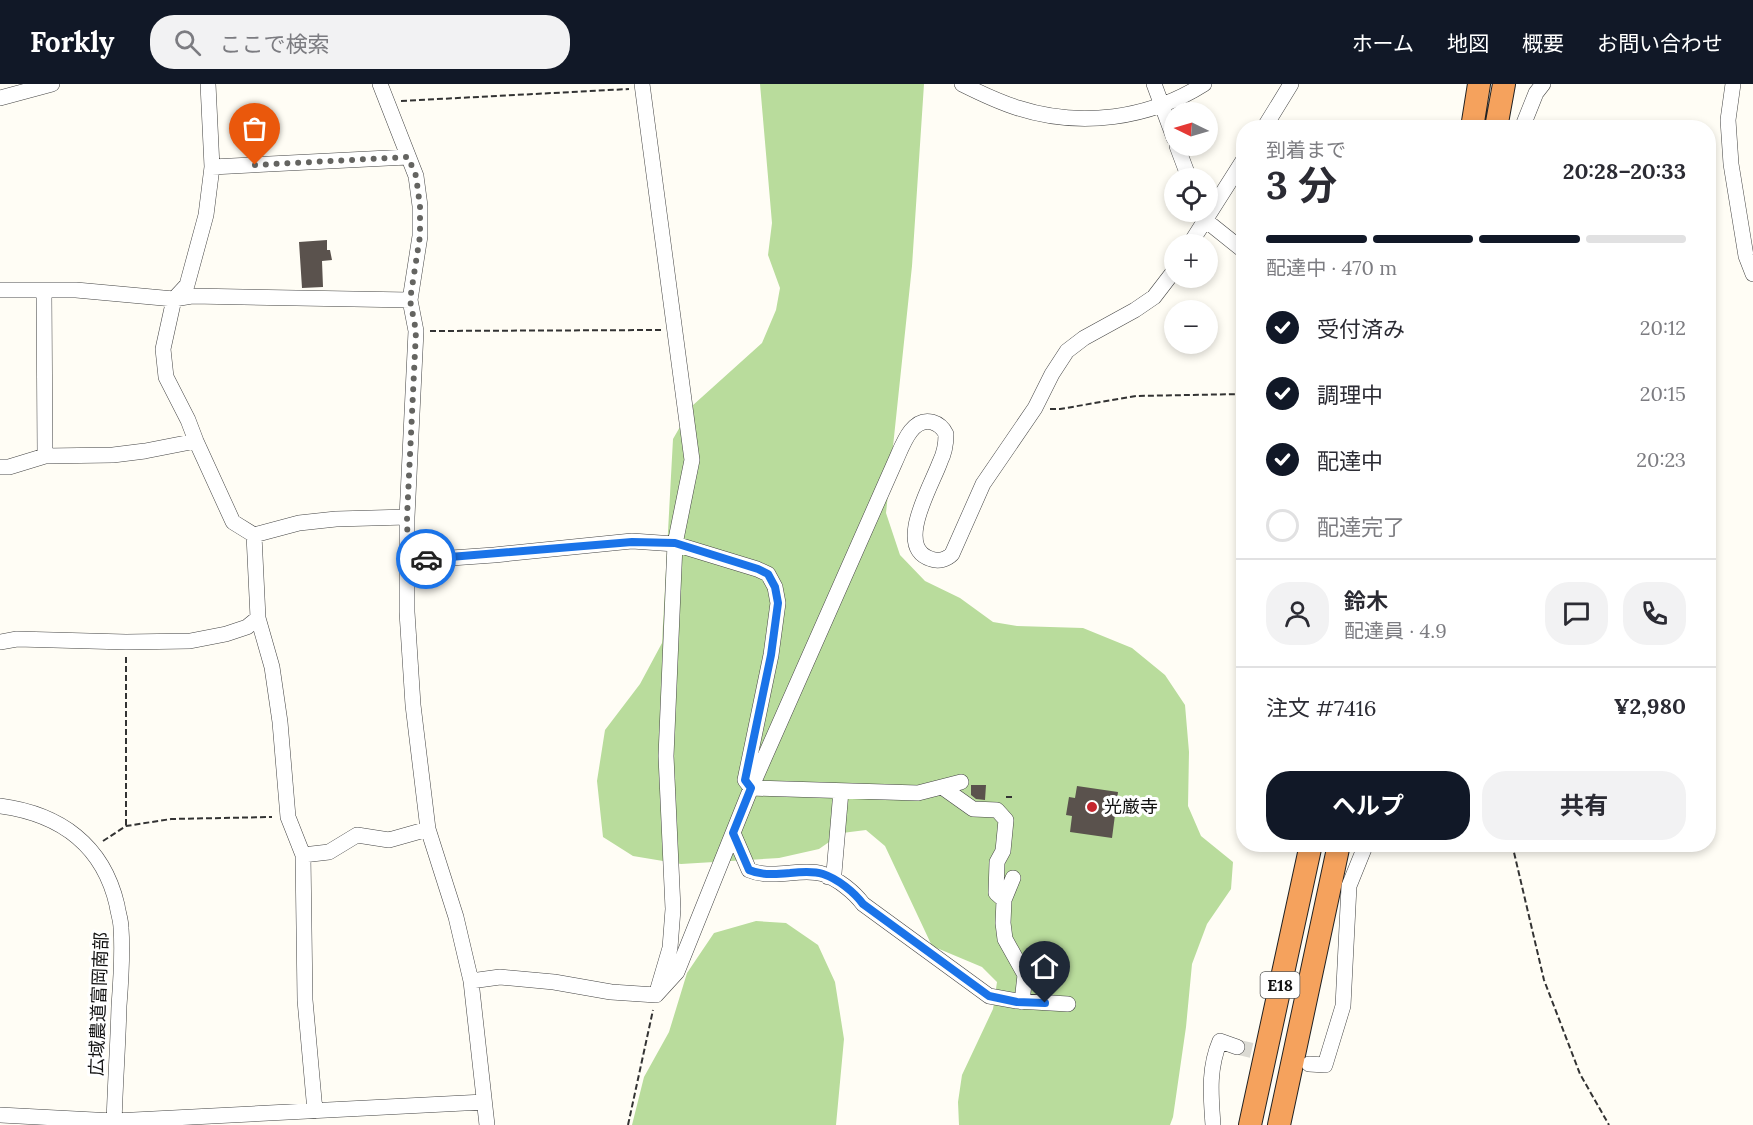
<!DOCTYPE html>
<html lang="ja">
<head>
<meta charset="utf-8">
<style>
  :root { --surface:#fff; --page:#f2f2f3; --text:#2b2b33; --muted:#7c7c81; --line:#e1e1e2; --accent:#111827 }
  body { margin:0; font-family:Lora,"Noto Sans JP",serif; background:var(--page); color:var(--text); height:100vh; display:flex; flex-direction:column; font-size:22px; white-space:nowrap }
  * { box-sizing:border-box; margin:0 }
  p { font-size:20px; color:var(--muted) }
  .icon { flex:none; width:33px; height:33px; fill:none; stroke:currentColor; stroke-width:2; stroke-linecap:round; stroke-linejoin:round }
  .map { position:relative; flex:1; overflow:hidden }
  .side { position:absolute; left:1236px; top:36px; width:480px; height:732px; display:flex; flex-direction:column; background:var(--surface); border-radius:24px; box-shadow:0 3px 9px #0003 }
  .side>* { flex:none }
  .needle { width:39px; rotate:275deg }
  .tools { position:absolute; left:1164px; top:18px; display:grid; gap:12px }
  .tools a { display:grid; place-items:center; width:54px; height:54px; border-radius:50%; background:var(--surface); box-shadow:0 3px 9px #0003; font-size:30px }
  .pin { position:absolute; display:grid; place-items:center; width:51px; height:51px; color:#fff; margin:-62px -26px; border-radius:50% 50% 50% 0; rotate:-45deg; box-shadow:0 0 6px #0007 }
  .pin .icon { rotate:45deg }
  .courier { position:absolute; display:grid; place-items:center; width:60px; height:60px; margin:-30px; border:4px solid #1a73e8; border-radius:50%; background:#fff; color:#222; box-shadow:0 2px 8px #0007 }
  .overview em { font-style:normal; font-weight:700 }
  .overview div { display:flex; flex-direction:column-reverse }
  .overview { display:flex; align-items:center; justify-content:space-between; height:102px; padding:0 30px }
  h1 { font-size:39px; font-weight:700; line-height:45px }
  .bar { display:grid; grid-template-columns:repeat(4,1fr); gap:9px 6px; align-content:center; height:72px; padding:0 30px }
  .bar i { height:8px; border-radius:4px; background:var(--line) }
  .bar .active { background:var(--accent) }
  .bar p { grid-column:span 4 }
  .line { display:flex; align-items:center; gap:15px; padding:0 30px; border-top:2px solid var(--line) }
  .line div { flex:1 }
  .round { display:grid; place-items:center; flex:none; width:63px; height:63px; border-radius:24px; background:var(--page) }
  ol { padding:0 30px; list-style:none }
  li { display:flex; align-items:center; gap:18px; height:66px }
  li p { margin-inline-start:auto }
  li .icon { padding:6px; border-radius:50%; background:var(--accent); color:#fff; stroke-width:4 }
  li:last-child { color:var(--muted) }
  li i { width:33px; height:33px; border:3px solid var(--line); border-radius:50% }
  .primary-button { display:flex; gap:12px; margin-top:auto; padding:12px 30px }
  .primary-button a { flex:1; height:69px; border-radius:24px; background:var(--accent); color:#fff; font-size:24px; font-weight:700; line-height:69px; text-align:center }
  .primary-button a+a { background:var(--page); color:var(--text) }
  header { display:flex; align-items:center; gap:36px; box-sizing:border-box; height:84px; padding:0 30px; background:var(--accent); color:#fff }
  header strong { font-size:28px }
  nav { display:flex; gap:33px; margin-inline-start:auto; font-size:21px }
  .search { width:420px; height:54px; background:var(--page); display:flex; align-items:center; gap:15px; box-sizing:border-box; padding:0 21px; border-radius:24px; color:var(--muted); font-size:22px }
  .map>svg:first-child { display:block }
</style>
</head>
<body>
<header>
<strong>Forkly</strong>
<div class="search"><svg class="icon" aria-label="search" viewBox="0 0 24 24"><circle cx="10" cy="10" r="6"/><path d="M15 15l6 6"/></svg>ここで検索</div>
<nav><a>ホーム</a><a>地図</a><a>概要</a><a>お問い合わせ</a></nav>
</header>
<div class="map">
<svg width="1753" height="1041" viewBox="0 0 1753 1041">
  <rect width="100%" height="100%" fill="#fffdf5"/>
  <!-- forest -->
  <path fill="#b9dc9c" d="M760,0H924L912,182L886,429L900,471L925,497L960,514L993,538L1017,542L1083,544L1132,564L1165,591L1185,621L1189,668L1188,722L1201,752L1233,778L1231,805L1207,840L1192,880L1186,943L1173,1033L1170,1041H959L958,1018L962,991L993,925L997,898L982,883L932,862L885,762L866,746L842,749L819,765L779,774L681,780L633,772L603,753L597,697L605,646L640,600L662,559L673,355L692,322L762,259L776,226L780,204L768,171L772,139Z
    M756,837L786,839L818,861L835,898L844,955L836,1041H632L644,993L669,948L687,889L714,849Z"/>
  <!-- building -->
  <path fill="#5a524d" d="M327,156V166H330L332,176L322,177L323,203L302,204L299,158Z
    M971,701H986L985,716L976,715L971,711Z
    M1077,702L1118,708L1112,754L1070,748L1072,732L1066,731L1069,713L1075,714Z"/>
  <g fill="none" stroke-linecap="round" stroke-linejoin="round">
    <!-- minor-tunnel -->
    <path stroke="#dbdad3" stroke-width="15" stroke-dasharray="15 8" stroke-linecap="butt" d="M1237,963L1301,978"/>
    <defs>
      <path id="minor" d="M208,0L212,83L206,131L187,201L174,215L163,265L166,293L188,336L196,357L233,438L254,451L299,439L336,435L407,433
        M380,0L416,92L420,122V152L410,216L416,247L407,433V528L413,621L428,745L456,833L471,897L487,1041
        M642,0L692,376L675,460L666,672L673,825L670,864L657,908
        M962,0C980,9 999,18 1018,24C1080,44 1149,35 1204,0
        M1154,0L1174,54
        M1733,0L1728,36L1731,80L1746,172L1753,190
        M0,14L52,0
        M1264,44L1291,0
        M1522,44L1536,9L1543,0
        M1177,62L1189,94
        M212,83L408,73
        M1202,128L1204,135L1244,167
        M1190,160L1244,75
        M0,206H76L174,215L192,212L410,216
        M44,206L45,372
        M0,383H9L45,372L113,371L145,367L196,357
        M254,451L258,534L272,583L280,638L288,733L303,771L305,916L315,1027
        M408,477L494,471L632,457L675,460L757,485L768,490L775,503L778,519L771,571L745,696L751,704
        M0,558L17,555L126,558L190,557L226,550L247,543L258,534
        M942,703L973,725L997,726L1006,736L1003,767L997,778L996,809L1004,816
        M751,704L918,709L961,698
        M0,722C60,730 103,761 117,821C118,829 121,836 121,844C123,870 121,896 119,922C118,962 115,1001 114,1041
        M733,749L749,786C763,792 775,790 790,789C799,788 814,787 823,790C838,795 854,808 863,820L989,912L1017,917L1068,920
        M303,771L329,768L357,751L389,756L428,745
        M828,793L834,789L841,707
        M1013,794L1004,816L1003,839L1005,855L1025,891L1022,918
        M471,897L500,893L554,898L611,908L656,911
        M656,911L677,888L751,704L895,378C902,363 911,333 932,338C939,340 943,344 946,350C946,360 944,370 940,378C932,401 894,463 931,475C939,478 947,475 952,470L983,400L1035,324L1052,290L1067,267L1084,254L1135,226L1154,213L1174,187
        M1309,980L1325,981L1343,922L1349,802L1366,760
        M0,1031L114,1037L484,1018
        M1213,1041C1211,1012 1208,985 1220,957L1237,963"/>
      <path id="highway" d="M1472,44L1479,0
        M1496,44L1504,0
        M1250,1041L1311,760
        M1279,1041L1339,760"/>
    </defs>
    <!-- minor casing -->
    <use href="#minor" stroke="#444" stroke-width="16"/>
    <!-- highway casing -->
    <use href="#highway" stroke="#222" stroke-width="24"/>
    <!-- path -->
    <path stroke="#333" stroke-width="2" stroke-dasharray="6 3" stroke-linecap="butt" d="M401,17L629,5
      M1242,145L1240,136L1244,122
      M430,247L661,246
      M1050,325H1060L1136,312L1244,310
      M126,573V742
      M1006,713H1014
      M103,757L126,742L171,735L272,733
      M1512,760L1544,896L1580,990L1609,1041
      M628,1041L653,926"/>
    <!-- minor -->
    <use href="#minor" stroke="#fff" stroke-width="15"/>
    <!-- highway -->
    <use href="#highway" stroke="#f5a25d" stroke-width="22"/>
  </g>
  <g fill="none" stroke-linecap="round" stroke-linejoin="round">
    <!-- done -->
    <path stroke="#646461" stroke-width="6" stroke-dasharray="0 10.8" d="M255,81L408,73L416,92L420,122V152L410,216L416,247L407,433L408,477L426,475"/>
    <!-- route -->
    <path stroke="#1a73e8" stroke-width="8" d="M426,475L632,458L675,459L758,485L768,490L775,503L778,519L771,571L745,696L751,704L733,749L749,786C763,792 775,790 790,789C799,788 814,787 823,790C838,795 854,808 863,820L989,912L1017,918L1045,919"/>
  </g>
  <!-- markers -->
  <circle fill="#c4262e" stroke="#fff" stroke-width="2" cx="1092" cy="723" r="6"/>
  <g text-anchor="middle" stroke-width="6" stroke-linejoin="round" paint-order="stroke">
    <!-- shield labels -->
    <rect fill="#fff" stroke="#585858" stroke-width="1.5" x="1260.5" y="888" width="39" height="26" rx="4.5"/>
    <g font-size="16" font-weight="bold" fill="#111">
      <text x="1280" y="907">E18</text>
    </g>
    <!-- poi labels -->
    <g font-size="18" fill="#111" stroke="#fff" text-anchor="start">
      <text x="1104" y="729">光厳寺</text>
    </g>
    <!-- street labels -->
    <g font-size="18" fill="#111" stroke="#fff">
      <text transform="translate(99 920) rotate(-88)" y="6">広域農道富岡南部</text>
    </g>
  </g>
</svg>
<div class="tools">
<a><svg class="needle" viewBox="-14 -14 28 28"><path d="M0-13l5 13h-10z" fill="#e53935"/><path d="M0 13l5-13h-10z" fill="#7c7c81"/></svg></a>
<a><svg class="icon" aria-label="locate" viewBox="0 0 24 24"><circle cx="12" cy="12" r="6"/><path d="M12 2v4M12 18v4M2 12h4M18 12h4"/></svg></a>
<a>+</a>
<a>−</a>
</div>
<div class="pin" style="left:255px;top:81px;background:#ea580c"><svg class="icon" aria-label="bag" viewBox="0 0 24 24"><path d="M5 8h14l-1 12H6zM9 8a3 3 0 0 1 6 0"/></svg></div>
<div class="pin" style="left:1045px;top:919px;background:#1f2937"><svg class="icon" aria-label="home" viewBox="0 0 24 24"><path d="M3 11l9-7 9 7M6 9v11h12V9"/></svg></div>
<div class="courier" style="left:426px;top:475px"><svg class="icon" aria-label="car" viewBox="0 0 24 24"><path d="M5 17H2v-5l4-1 3-4h7l3 4 3 1v5h-3M9 17h6M6 11h13"/><circle cx="7" cy="17" r="2"/><circle cx="17" cy="17" r="2"/></svg></div>
<section class="side">
<div class="overview"><div><h1>3 分</h1><p>到着まで</p></div><em>20:28–20:33</em></div>
<div class="bar"><i class="active"></i><i class="active"></i><i class="active"></i><i></i><p>配達中 · 470 m</p></div>
<ol>
<li><svg class="icon" aria-label="check" viewBox="0 0 24 24"><path d="M5 12l5 5 9-10"/></svg>受付済み<p>20:12</p></li>
<li><svg class="icon" aria-label="check" viewBox="0 0 24 24"><path d="M5 12l5 5 9-10"/></svg>調理中<p>20:15</p></li>
<li><svg class="icon" aria-label="check" viewBox="0 0 24 24"><path d="M5 12l5 5 9-10"/></svg>配達中<p>20:23</p></li>
<li><i></i>配達完了</li>
</ol>
<div class="line" style="height:108px"><a class="round"><svg class="icon" aria-label="person" viewBox="0 0 24 24"><circle cx="12" cy="8" r="4"/><path d="M4 21q1-7 8-7t8 7"/></svg></a><div><b>鈴木</b><p>配達員 · 4.9</p></div><a class="round"><svg class="icon" aria-label="chat" viewBox="0 0 24 24"><path d="M4 5h16v11H9l-5 4z"/></svg></a><a class="round"><svg class="icon" aria-label="phone" viewBox="0 0 24 24"><path d="M5 4h4l2 5-3 2q2 4 5 5l2-3 5 2v4C11 20 4 13 5 4z"/></svg></a></div>
<div class="line" style="height:78px"><div>注文 #7416</div><b>¥2,980</b></div>
<div class="primary-button"><a>ヘルプ</a><a>共有</a></div>
</section>
</div>
</body>
</html>
